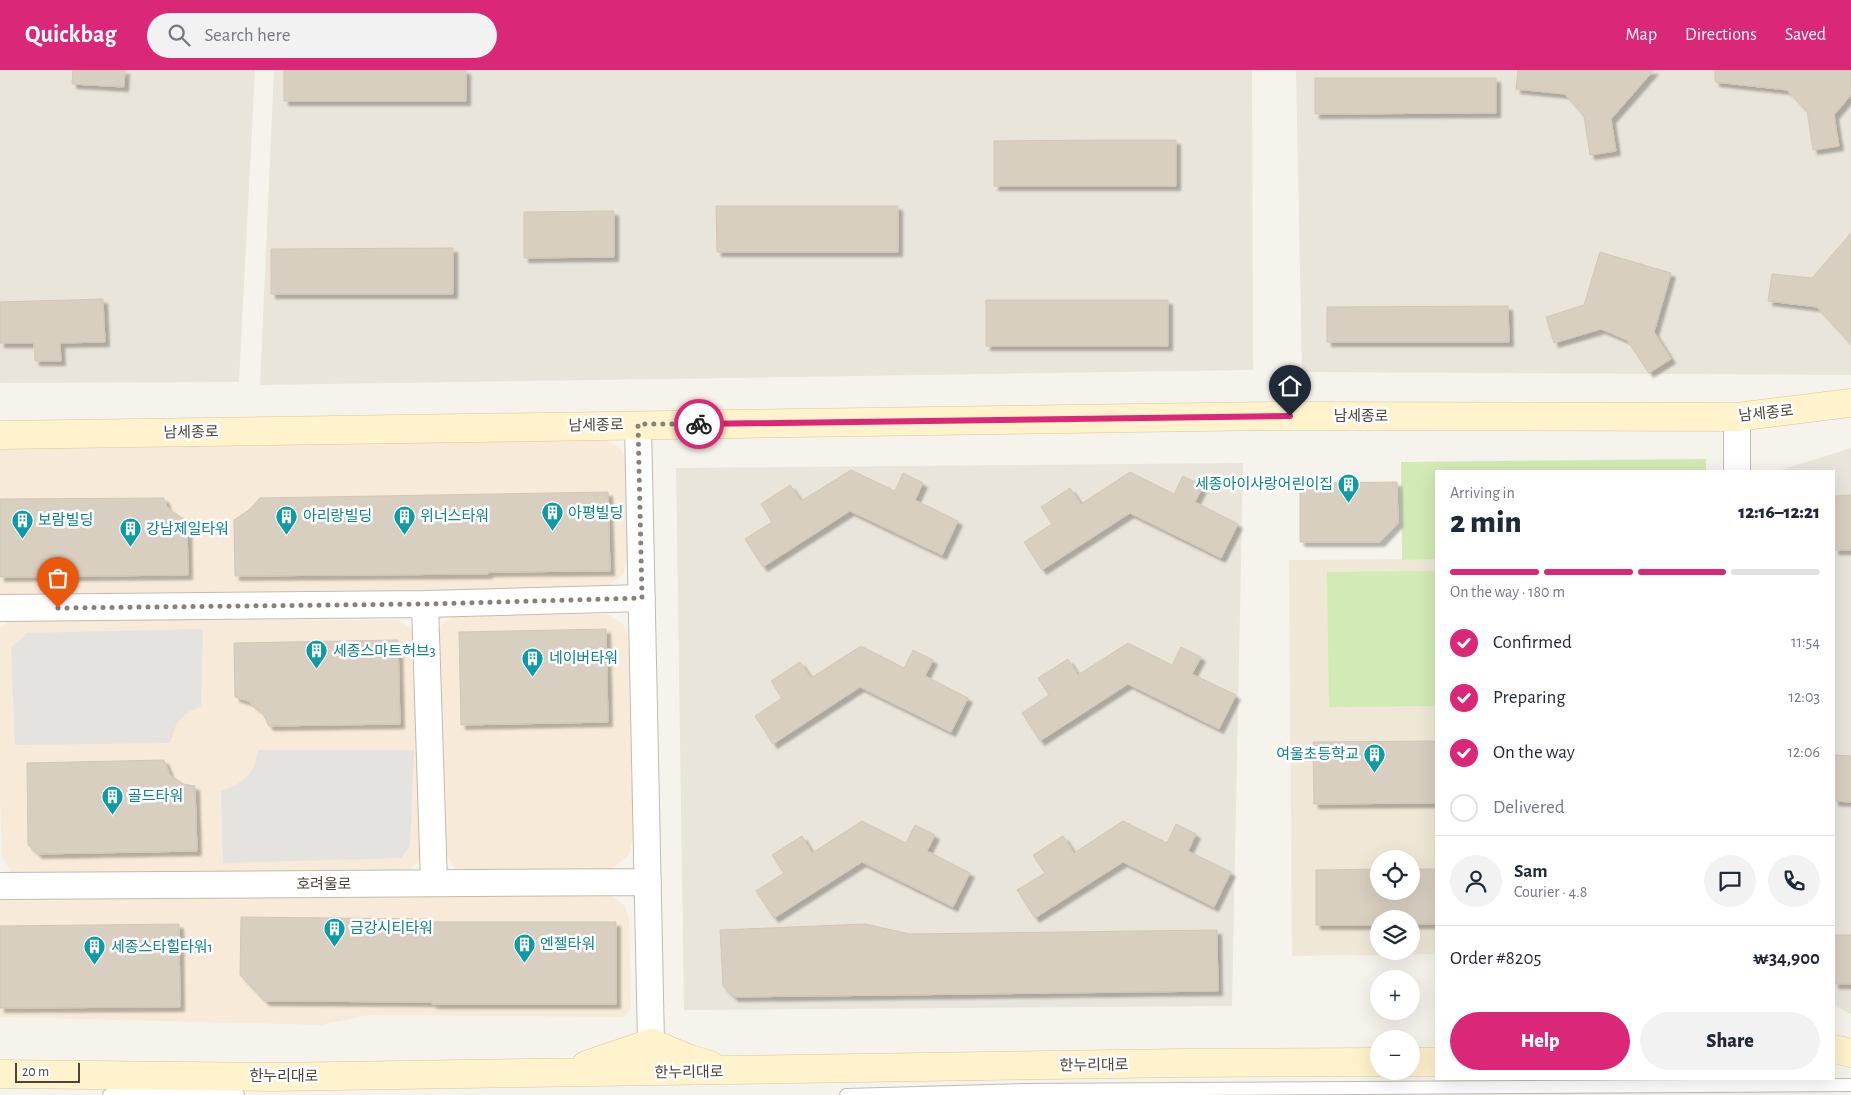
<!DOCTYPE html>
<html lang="en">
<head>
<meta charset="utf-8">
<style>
  :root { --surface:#fff; --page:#f2f2f3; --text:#1f2937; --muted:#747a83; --line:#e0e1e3; --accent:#db2777 }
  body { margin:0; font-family:"Alegreya Sans","Noto Sans KR",sans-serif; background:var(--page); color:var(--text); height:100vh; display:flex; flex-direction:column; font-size:19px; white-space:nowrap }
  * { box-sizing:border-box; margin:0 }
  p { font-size:16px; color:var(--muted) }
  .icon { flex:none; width:28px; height:28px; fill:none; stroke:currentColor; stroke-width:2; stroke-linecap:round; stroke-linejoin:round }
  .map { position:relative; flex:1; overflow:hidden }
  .details { position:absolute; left:1435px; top:400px; width:400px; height:610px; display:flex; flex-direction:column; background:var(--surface); border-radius:0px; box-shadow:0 5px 20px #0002 }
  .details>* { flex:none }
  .fabs { position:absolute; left:1370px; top:780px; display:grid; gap:10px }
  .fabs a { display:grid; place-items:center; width:50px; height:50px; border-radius:50%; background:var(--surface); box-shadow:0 5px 20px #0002; font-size:25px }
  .scale { position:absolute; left:15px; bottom:12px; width:65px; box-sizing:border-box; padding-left:5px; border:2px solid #4b4439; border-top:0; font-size:14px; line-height:18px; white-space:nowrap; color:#4b4439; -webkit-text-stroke:4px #fff; paint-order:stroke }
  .pin { position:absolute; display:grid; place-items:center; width:42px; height:42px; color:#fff; margin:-51px -21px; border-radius:50% 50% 50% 0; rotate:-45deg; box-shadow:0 0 5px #0007 }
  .pin .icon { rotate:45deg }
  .courier { position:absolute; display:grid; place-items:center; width:50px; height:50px; margin:-25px; border:4px solid #db2777; border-radius:50%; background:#fff; color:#222; box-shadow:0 1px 6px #0007 }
  .headline em { font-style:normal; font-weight:800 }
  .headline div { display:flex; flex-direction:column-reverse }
  .headline { display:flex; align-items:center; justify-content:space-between; height:85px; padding:0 15px }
  h1 { font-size:32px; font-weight:800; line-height:38px }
  .bar { display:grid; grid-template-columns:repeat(4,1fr); gap:8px 5px; align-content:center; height:60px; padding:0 15px }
  .bar i { height:6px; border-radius:4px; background:var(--line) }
  .bar .active { background:var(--accent) }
  .bar p { grid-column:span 4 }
  .line { display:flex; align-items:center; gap:12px; padding:0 15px; border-top:1px solid var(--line) }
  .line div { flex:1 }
  .round { display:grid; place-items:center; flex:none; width:52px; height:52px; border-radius:26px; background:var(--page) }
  ol { padding:0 15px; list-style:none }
  li { display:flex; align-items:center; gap:15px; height:55px }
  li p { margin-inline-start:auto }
  li .icon { padding:5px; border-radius:50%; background:var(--accent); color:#fff; stroke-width:4 }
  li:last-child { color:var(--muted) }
  li i { width:28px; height:28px; border:2px solid var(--line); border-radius:50% }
  .primary-button { display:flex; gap:10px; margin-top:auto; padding:10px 15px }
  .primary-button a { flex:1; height:58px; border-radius:30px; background:var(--accent); color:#fff; font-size:20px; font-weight:800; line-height:58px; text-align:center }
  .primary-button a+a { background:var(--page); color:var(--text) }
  header { display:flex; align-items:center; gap:30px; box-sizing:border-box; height:70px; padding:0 25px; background:var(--accent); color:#fff }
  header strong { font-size:24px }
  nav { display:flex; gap:28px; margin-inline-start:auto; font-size:18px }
  .search { width:350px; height:45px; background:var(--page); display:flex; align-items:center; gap:12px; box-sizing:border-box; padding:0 18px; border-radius:28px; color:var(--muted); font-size:19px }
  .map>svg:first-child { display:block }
</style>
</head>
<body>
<header>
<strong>Quickbag</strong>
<div class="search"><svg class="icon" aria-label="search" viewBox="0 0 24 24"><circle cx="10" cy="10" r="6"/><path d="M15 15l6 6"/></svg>Search here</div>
<nav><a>Map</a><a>Directions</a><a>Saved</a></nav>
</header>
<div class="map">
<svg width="1851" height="1025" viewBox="0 0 1851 1025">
  <defs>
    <filter id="shadow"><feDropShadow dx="4.5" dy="4.5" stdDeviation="1" flood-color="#0004"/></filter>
  </defs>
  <rect width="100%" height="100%" fill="#f6f3ec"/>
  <!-- residential -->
  <path fill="#eae5da" d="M0,0H255L239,312L0,313Z
    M274,0H1252L1253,300L260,315Z
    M1296,0H1851V305L1302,302Z
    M1851,378V944L1834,935V401H1781V400Z
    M1243,393L1232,936L684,940L676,398Z"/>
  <!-- commercial -->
  <path fill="#f7ead8" d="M604,369L621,379L626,391L628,486L624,504L605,518L0,524V375Z
    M607,544L623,554L628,566L633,768L629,785L611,800L456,801L445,782L437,562L441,555L453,546Z
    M10,550H398L414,560L420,791L401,806L13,805L2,786L0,727V558Z
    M611,826L625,836L629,848L631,937L624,947L369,945L321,955L0,947V828Z"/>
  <!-- education -->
  <path fill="#efe8d6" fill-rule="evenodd" d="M1436,489V884L1292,886L1289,490ZM1379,789H1411V821H1379ZM1379,849H1411V881H1379Z"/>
  <!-- green -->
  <path fill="#d2eab5" d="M1706,389V401H1436V489L1402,490L1401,392Z
    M1436,501V636L1329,637L1327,502Z"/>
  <!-- parking -->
  <path fill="#e5e3e0" d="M203,559L201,636L185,644L176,655L170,673L15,675L11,578L27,563Z
    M258,680H414L410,776L401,788L223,793L221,721L235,716L247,707L255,695Z"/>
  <!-- building -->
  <path fill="#d8cfc1" stroke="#d3c7b4" filter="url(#shadow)" d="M73,0H125L124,17L72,14Z
    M284,0H466V31H284Z
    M1518,0H1654L1611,49L1616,81L1590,85L1584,46L1565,24L1516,19Z
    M1715,0H1851V25L1834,45L1839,76L1813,80L1807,41L1787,20L1715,12Z
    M1315,8H1496V43L1315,44Z
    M1101,70H1176V116H994V71Z
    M716,136H898V182H717Z
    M614,141V187L524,188V142Z
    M1851,163V274L1817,237L1768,231L1772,204L1812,208Z
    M453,178V224H271V179Z
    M1600,182L1671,203L1654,262L1671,289L1649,303L1627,270L1601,259L1554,273L1546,247L1584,235Z
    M103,229L105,272L60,273L61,291H35L34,273H0V232Z
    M986,230H1168V276H986Z
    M1508,236L1509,272H1327V237Z
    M851,400L895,421L903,403L923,413L915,430L958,451L942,485L850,441L763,497L745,469L772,452L761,434L790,415L801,431Z
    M1130,402L1174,424L1183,406L1203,416L1195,432L1238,454L1221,488L1130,443L1042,500L1024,472L1052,454L1041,437L1070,418L1081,434Z
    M1397,412L1398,453L1380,472H1300V413Z
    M608,422L610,501L488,502V504L235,506L234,450L250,439L260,428Z
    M1851,425V480H1834V426Z
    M164,428L167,437L173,442L187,451L188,505L0,507V429Z
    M606,559L608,652L461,655L459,562Z
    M398,570L400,654L269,656L262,642L248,631L235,627L234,573Z
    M1128,573L1172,595L1181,577L1201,587L1192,604L1236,625L1219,659L1128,614L1040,671L1022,643L1049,625L1038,608L1068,589L1078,605Z
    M861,576L904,598L913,580L933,590L925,606L968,628L951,662L860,617L773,674L755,646L782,628L771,611L800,592L811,608Z
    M1436,671V733L1314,734L1313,672Z
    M1834,685L1851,686V732L1834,731Z
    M164,690L170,705L183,714L195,716L197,781L38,784L28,775L27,693Z
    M862,751L906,773L915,755L935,765L927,781L970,803L953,837L862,792L774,848L756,821L784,803L772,785L802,766L812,783Z
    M1123,751L1167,773L1176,754L1196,764L1188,781L1231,802L1214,837L1123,792L1035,848L1017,820L1045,803L1033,785L1063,766L1074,783Z
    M1379,799V821H1411V799H1436V854H1411V849H1379V855H1316V800Z
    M241,847L427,849V852H616V934H432V932L265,931L240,905Z
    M179,854L180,937L0,938V856Z
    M865,854L910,864L1217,860L1218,921L734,927L723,916L720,860Z
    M1834,865H1851V914H1834Z"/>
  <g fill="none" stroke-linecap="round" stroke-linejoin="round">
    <defs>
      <path id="lane" d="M109,1025L184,1021L238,1025
        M846,1025L1026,1020L1851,1015"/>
      <path id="street" d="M638,355L651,973
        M1737,401V347
        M425,534L434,813
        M0,538L425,534L642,528
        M0,816L648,812"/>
      <path id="secondary" d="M0,365L1271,346L1737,347L1851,333
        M1834,979L1851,983
        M1411,992H1436
        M586,995L651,973L687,988L710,995
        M0,1004L272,1007L1182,993L1379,992"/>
    </defs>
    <!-- lane casing -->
    <use href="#lane" stroke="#c2bbae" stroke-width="14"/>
    <!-- street casing -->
    <use href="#street" stroke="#c2bbae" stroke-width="28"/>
    <!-- secondary casing -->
    <use href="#secondary" stroke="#d6c79b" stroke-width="29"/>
    <!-- lane -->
    <use href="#lane" stroke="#fff" stroke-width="12"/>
    <!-- street -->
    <use href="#street" stroke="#fff" stroke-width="26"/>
    <!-- secondary -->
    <use href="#secondary" stroke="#fff3cd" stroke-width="28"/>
  </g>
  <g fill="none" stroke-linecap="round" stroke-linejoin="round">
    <!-- done -->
    <path stroke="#878178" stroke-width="5" stroke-dasharray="0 9" d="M58,538L425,534L642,528L638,354H699"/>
    <!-- route -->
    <path stroke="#db2777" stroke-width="6" d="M699,354L1290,346"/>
  </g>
  <!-- icons -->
  <defs>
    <symbol id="building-pin" viewBox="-11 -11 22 30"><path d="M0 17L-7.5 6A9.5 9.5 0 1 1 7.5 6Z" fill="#0f9aa8" stroke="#fff"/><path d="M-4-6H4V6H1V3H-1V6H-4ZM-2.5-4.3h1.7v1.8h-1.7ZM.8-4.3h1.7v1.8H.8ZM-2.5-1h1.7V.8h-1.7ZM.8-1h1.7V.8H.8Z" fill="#fff"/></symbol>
  </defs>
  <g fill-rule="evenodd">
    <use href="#building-pin" x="1336" y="402" width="25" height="34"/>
    <use href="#building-pin" x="540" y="430" width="25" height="34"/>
    <use href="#building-pin" x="274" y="434" width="25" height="34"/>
    <use href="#building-pin" x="392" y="434" width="25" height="34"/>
    <use href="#building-pin" x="10" y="438" width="25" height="34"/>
    <use href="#building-pin" x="118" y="446" width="25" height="34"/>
    <use href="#building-pin" x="304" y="568" width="25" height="34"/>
    <use href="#building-pin" x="520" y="576" width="25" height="34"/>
    <use href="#building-pin" x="1362" y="672" width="25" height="34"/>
    <use href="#building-pin" x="100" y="714" width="25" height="34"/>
    <use href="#building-pin" x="322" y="846" width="25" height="34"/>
    <use href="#building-pin" x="512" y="862" width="25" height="34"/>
    <use href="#building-pin" x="82" y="864" width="25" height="34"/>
  </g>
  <g text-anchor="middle" stroke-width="5" stroke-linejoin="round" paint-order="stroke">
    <!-- street labels -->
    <g font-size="15" fill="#4b4439" stroke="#fff">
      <text transform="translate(1766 343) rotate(-6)" y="5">남세종로</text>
      <text x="1361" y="351">남세종로</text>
      <text transform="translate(596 355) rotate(-1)" y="5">남세종로</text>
      <text transform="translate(191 362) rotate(-1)" y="5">남세종로</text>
      <text x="324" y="819">호려울로</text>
      <text transform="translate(1094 995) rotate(-1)" y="5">한누리대로</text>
      <text transform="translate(689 1002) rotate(-1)" y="5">한누리대로</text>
      <text x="284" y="1011">한누리대로</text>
    </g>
    <!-- culture labels -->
    <g font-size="15" fill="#0d838f" stroke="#fff" text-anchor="start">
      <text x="1333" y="419" text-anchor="end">세종아이사랑어린이집</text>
      <text x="568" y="448">아평빌딩</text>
      <text x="303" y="451">아리랑빌딩</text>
      <text x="420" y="451">위너스타워</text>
      <text x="38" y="455">보람빌딩</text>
      <text x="146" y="464">강남제일타워</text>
      <text x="333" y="586">세종스마트허브3</text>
      <text x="549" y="593">네이버타워</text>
      <text x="1359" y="689" text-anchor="end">여울초등학교</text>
      <text x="128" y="731">골드타워</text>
      <text x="350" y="863">금강시티타워</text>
      <text x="540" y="879">엔젤타워</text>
      <text x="111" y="882">세종스타힐타워1</text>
    </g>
  </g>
</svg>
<div class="fabs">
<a><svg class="icon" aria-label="locate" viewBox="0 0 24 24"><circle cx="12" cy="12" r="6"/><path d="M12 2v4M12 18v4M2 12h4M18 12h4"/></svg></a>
<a><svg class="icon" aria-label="layers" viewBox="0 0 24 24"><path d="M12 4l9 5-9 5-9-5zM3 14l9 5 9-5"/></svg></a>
<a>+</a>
<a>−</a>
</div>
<div class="scale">20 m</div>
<div class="pin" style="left:58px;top:538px;background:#ea580c"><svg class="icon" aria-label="bag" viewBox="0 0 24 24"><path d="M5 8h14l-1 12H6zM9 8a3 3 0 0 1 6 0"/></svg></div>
<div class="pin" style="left:1290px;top:346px;background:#1f2937"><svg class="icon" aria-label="home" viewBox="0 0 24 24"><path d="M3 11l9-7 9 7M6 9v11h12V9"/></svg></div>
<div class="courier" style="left:699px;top:354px"><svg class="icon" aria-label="bike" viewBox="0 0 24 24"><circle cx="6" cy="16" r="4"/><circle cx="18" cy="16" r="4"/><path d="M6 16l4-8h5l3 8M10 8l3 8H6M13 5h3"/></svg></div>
<section class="details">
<div class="headline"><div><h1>2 min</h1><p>Arriving in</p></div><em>12:16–12:21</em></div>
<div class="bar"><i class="active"></i><i class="active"></i><i class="active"></i><i></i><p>On the way · 180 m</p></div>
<ol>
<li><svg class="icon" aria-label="check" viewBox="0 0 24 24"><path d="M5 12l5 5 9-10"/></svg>Confirmed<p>11:54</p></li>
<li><svg class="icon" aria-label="check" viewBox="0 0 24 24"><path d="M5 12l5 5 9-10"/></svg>Preparing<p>12:03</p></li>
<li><svg class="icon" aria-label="check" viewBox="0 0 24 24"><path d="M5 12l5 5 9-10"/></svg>On the way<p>12:06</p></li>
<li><i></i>Delivered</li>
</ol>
<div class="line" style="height:90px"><a class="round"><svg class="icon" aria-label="person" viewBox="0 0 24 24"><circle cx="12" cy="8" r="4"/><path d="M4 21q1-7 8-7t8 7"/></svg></a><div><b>Sam</b><p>Courier · 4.8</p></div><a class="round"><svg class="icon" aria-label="chat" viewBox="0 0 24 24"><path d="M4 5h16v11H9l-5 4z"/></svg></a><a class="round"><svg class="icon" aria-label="phone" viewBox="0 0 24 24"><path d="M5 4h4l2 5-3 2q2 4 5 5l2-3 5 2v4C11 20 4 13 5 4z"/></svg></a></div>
<div class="line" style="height:65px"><div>Order #8205</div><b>₩34,900</b></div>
<div class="primary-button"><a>Help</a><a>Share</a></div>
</section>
</div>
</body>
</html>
